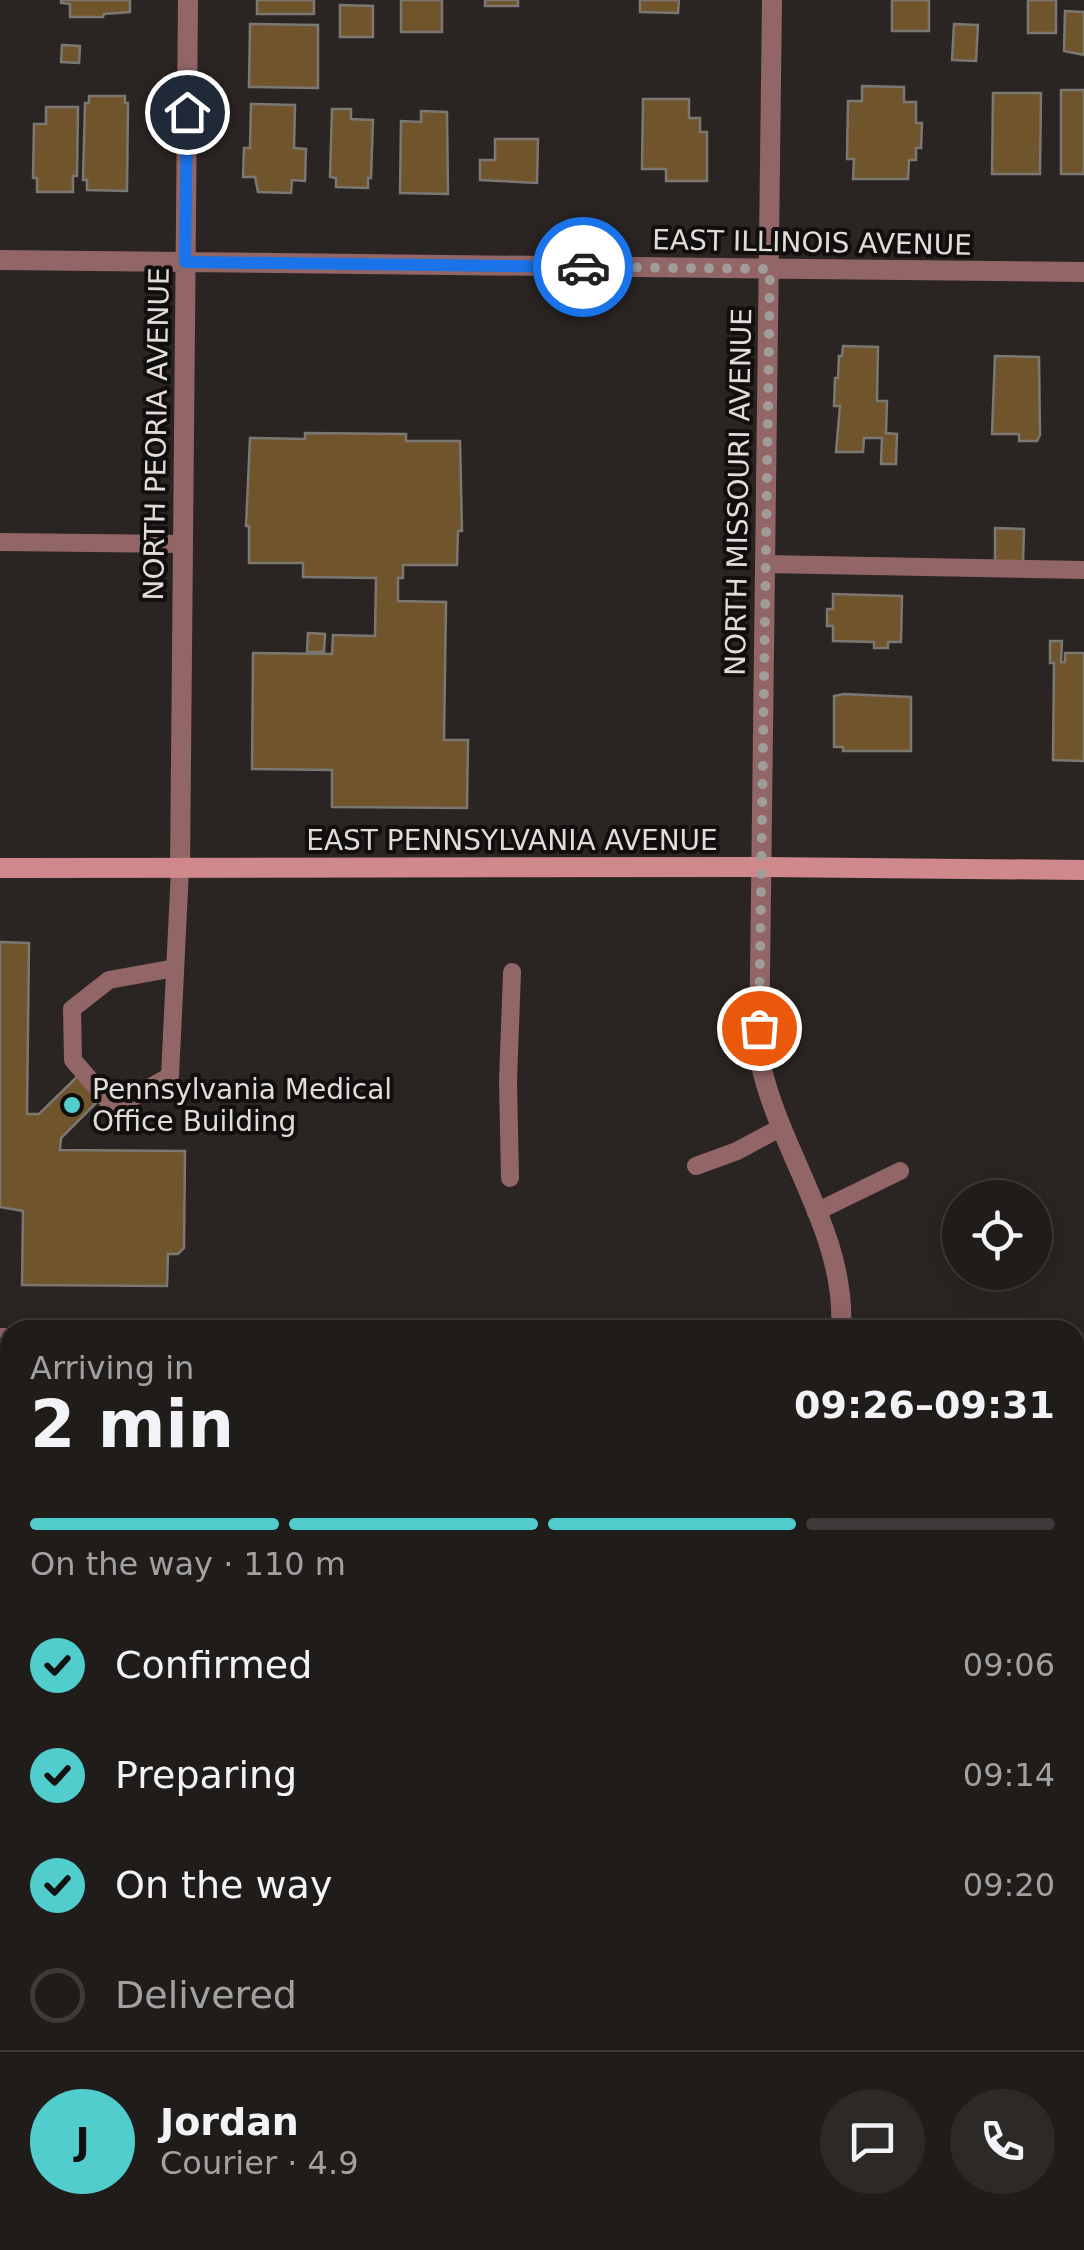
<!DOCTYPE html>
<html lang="en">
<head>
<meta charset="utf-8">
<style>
  :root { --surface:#201c1a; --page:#2d2927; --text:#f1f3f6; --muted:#a2a1a2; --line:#3d3a39; --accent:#52cdce }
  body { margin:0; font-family:"DejaVu Sans",sans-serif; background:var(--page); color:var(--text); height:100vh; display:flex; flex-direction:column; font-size:38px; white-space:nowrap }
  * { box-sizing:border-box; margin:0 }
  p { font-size:32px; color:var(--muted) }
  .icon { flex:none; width:55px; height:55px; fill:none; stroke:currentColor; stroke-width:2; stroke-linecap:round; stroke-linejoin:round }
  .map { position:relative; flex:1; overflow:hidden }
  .sheet { position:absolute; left:0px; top:1320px; width:1085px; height:930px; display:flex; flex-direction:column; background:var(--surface); border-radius:30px 30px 0 0; box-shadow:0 5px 25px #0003,0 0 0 2px var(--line) }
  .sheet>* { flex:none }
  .tools { position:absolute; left:942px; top:1180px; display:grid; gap:20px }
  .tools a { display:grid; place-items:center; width:110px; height:110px; border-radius:50%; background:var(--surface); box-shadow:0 5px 25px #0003,0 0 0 2px var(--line); font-size:50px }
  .pin { position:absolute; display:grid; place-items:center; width:85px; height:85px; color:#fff; margin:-42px; border:5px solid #fff; border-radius:50%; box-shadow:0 2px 10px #0007 }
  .courier { position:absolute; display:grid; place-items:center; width:100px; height:100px; margin:-50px; border:8px solid #1a73e8; border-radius:50%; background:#fff; color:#222; box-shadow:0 2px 12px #0007 }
  .summary em { font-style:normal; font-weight:800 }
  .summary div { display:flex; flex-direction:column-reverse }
  .summary { display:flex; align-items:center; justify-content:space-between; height:170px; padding:0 30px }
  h1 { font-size:65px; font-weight:800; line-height:75px }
  .bar { display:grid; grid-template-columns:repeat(4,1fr); gap:15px 10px; align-content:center; height:120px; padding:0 30px }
  .bar i { height:12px; border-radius:8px; background:var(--line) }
  .bar .current { background:var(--accent) }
  .bar p { grid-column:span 4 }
  .line { display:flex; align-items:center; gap:25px; padding:0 30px; border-top:2px solid var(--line) }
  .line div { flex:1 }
  .round { display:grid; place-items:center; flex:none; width:105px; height:105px; border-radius:52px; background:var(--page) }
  ol { padding:0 30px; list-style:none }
  li { display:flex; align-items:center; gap:30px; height:110px }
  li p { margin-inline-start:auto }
  li .icon { padding:10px; border-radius:50%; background:var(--accent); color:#111; stroke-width:4 }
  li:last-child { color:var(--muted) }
  li i { width:55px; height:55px; border:5px solid var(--line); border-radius:50% }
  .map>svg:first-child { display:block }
</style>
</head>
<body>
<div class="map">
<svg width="1084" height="2250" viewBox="0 0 1084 2250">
  <rect width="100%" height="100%" fill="#2a2523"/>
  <!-- building -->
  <path fill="#70542b" stroke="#7b7773" stroke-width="2.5" d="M61,0H130V12L104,14L103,17H70V4L61,3Z
    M257,0H314V14H257Z
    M401,0H442V32H401Z
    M485,0H518V6H485Z
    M640,0H679L678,13L640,12Z
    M892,0H929V31H892Z
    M1028,0H1056V33H1028Z
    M340,5L373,6V37H340Z
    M1065,11L1084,12V55L1064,51Z
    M250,24L318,25V88L249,87Z
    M954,24L978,25L976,61L952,60Z
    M62,45L80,46L79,63L61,62Z
    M862,86L904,87V102H916V123H922L921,148H916V160H909L908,179H853L854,159H847L848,101H862Z
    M1061,90H1084V174H1061Z
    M993,93H1041L1040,174H992Z
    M89,96H125V103H128L127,191L87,190V180H83L85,103H89Z
    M643,99H689V118H700V132H707V181H666V169H642Z
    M251,104L295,105L294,148L306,149L305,181L292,180L291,193L258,192L255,177H243L244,148H250Z
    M46,107H78L77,176H73V192H37V178H33L34,124H46Z
    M332,109H351V119L373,120L371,178H368V188L336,187V178L330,177Z
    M421,111L447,112L448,194L400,193L401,121L421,122Z
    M495,139H538L537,183L480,180V160H495Z
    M843,346L878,347L877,401H887L886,433L897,434L896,464H881L882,438H864L863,452H836L840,406H834L835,378H838L839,356H842Z
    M995,356L1039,357L1040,435L1037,441H1019V434H992Z
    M305,433L406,434V441H460L462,531H458L457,565H403V578H398V601L446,602L444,740H468L467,808L332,807V770L252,769L253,653L332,654L333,635L375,636L376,578L303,577V563H249V526H246L250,438L305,439Z
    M995,528L1024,529L1023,563L995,561Z
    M833,594L902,596L901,642H888V648H874V642L833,641V626H827V609H833Z
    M308,633L325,634L324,652H307Z
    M1050,641H1062L1061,662H1065V653H1084V761L1053,760L1054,663H1050Z
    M844,694L911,697V751H843V747H834V696Z
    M0,942L29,943L27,1114H39L81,1073L104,1095L61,1138L60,1150L185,1151L184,1248L178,1254H168L167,1286L22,1285L23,1211L0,1207Z
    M0,1366H10V1706L2,1707Z
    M306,2240H452L465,2250H318Z
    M544,2240H694L687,2244L691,2250H550Z"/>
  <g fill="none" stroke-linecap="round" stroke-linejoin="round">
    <!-- lane -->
    <path stroke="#926567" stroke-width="18" d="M0,542L182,544
      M764,564L1084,570
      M175,968L109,980L72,1009L73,1060L114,1108L170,1076L180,869
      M696,1166L737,1151L780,1128
      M510,1178L508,1081L512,972
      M816,1212L900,1171
      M0,1756H10
      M0,1795L10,1796
      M0,1828L10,1822
      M0,1915L10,1928
      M0,2037L10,2032"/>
    <!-- street -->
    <path stroke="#926567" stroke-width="20" d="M772,0L759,1056C777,1150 847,1232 841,1330
      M0,260L1084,272
      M180,869L188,0
      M0,1338H10
      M1075,1353H1084"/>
    <!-- secondary -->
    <path stroke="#cf888c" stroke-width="20" d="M0,868L759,867L1084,870
      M1075,2114L1084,2108
      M864,2250L880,2240"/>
  </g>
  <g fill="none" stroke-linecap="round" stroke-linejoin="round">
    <!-- done -->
    <path stroke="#a09c9a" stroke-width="10" stroke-dasharray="0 18" d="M583,267L770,269L759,1028"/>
    <!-- route -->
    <path stroke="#1a73e8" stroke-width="12" d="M187,112L185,262L583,267"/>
  </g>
  <!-- markers -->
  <circle fill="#52cdce" stroke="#110f0e" stroke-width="4" cx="72" cy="1105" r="10"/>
  <g text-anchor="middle" stroke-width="8" stroke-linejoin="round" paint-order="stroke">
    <!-- street labels -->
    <g font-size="28" fill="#dfdcda" stroke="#110f0e">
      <text transform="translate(812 242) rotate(1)" y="10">EAST ILLINOIS AVENUE</text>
      <text transform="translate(156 434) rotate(-89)" y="10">NORTH PEORIA AVENUE</text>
      <text transform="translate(738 492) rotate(-89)" y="10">NORTH MISSOURI AVENUE</text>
      <text x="512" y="850">EAST PENNSYLVANIA AVENUE</text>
    </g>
    <!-- poi labels -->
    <g font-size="28" fill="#dfdcda" stroke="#110f0e" text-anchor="start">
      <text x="92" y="1099">Pennsylvania Medical<tspan x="92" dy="32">Office Building</tspan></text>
    </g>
  </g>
</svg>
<div class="tools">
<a><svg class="icon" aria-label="locate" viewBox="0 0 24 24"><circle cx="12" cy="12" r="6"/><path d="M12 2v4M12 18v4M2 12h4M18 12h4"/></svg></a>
</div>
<div class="pin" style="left:759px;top:1028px;background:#ea580c"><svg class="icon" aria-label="bag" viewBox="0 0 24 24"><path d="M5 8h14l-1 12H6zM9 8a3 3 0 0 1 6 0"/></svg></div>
<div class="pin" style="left:187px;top:112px;background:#1f2937"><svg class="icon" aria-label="home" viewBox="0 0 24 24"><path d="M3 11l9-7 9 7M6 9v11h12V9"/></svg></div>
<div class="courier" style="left:583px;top:267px"><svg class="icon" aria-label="car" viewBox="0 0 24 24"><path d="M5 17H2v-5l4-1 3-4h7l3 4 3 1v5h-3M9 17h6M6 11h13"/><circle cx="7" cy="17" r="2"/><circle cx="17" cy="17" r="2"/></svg></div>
<section class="sheet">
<div class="summary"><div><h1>2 min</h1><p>Arriving in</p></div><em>09:26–09:31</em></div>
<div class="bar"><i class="current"></i><i class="current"></i><i class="current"></i><i></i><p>On the way · 110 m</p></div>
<ol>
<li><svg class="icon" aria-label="check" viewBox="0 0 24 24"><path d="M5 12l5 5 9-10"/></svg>Confirmed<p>09:06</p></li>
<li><svg class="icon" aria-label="check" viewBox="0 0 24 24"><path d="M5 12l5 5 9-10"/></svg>Preparing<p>09:14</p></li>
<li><svg class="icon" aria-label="check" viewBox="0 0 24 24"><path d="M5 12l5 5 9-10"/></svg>On the way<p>09:20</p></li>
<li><i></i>Delivered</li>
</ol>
<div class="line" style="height:180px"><b class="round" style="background:var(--accent);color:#111">J</b><div><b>Jordan</b><p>Courier · 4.9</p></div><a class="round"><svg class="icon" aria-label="chat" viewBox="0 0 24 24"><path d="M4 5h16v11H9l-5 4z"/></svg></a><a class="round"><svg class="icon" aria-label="phone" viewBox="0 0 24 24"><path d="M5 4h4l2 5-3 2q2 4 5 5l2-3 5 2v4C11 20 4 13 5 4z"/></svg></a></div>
</section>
</div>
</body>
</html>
